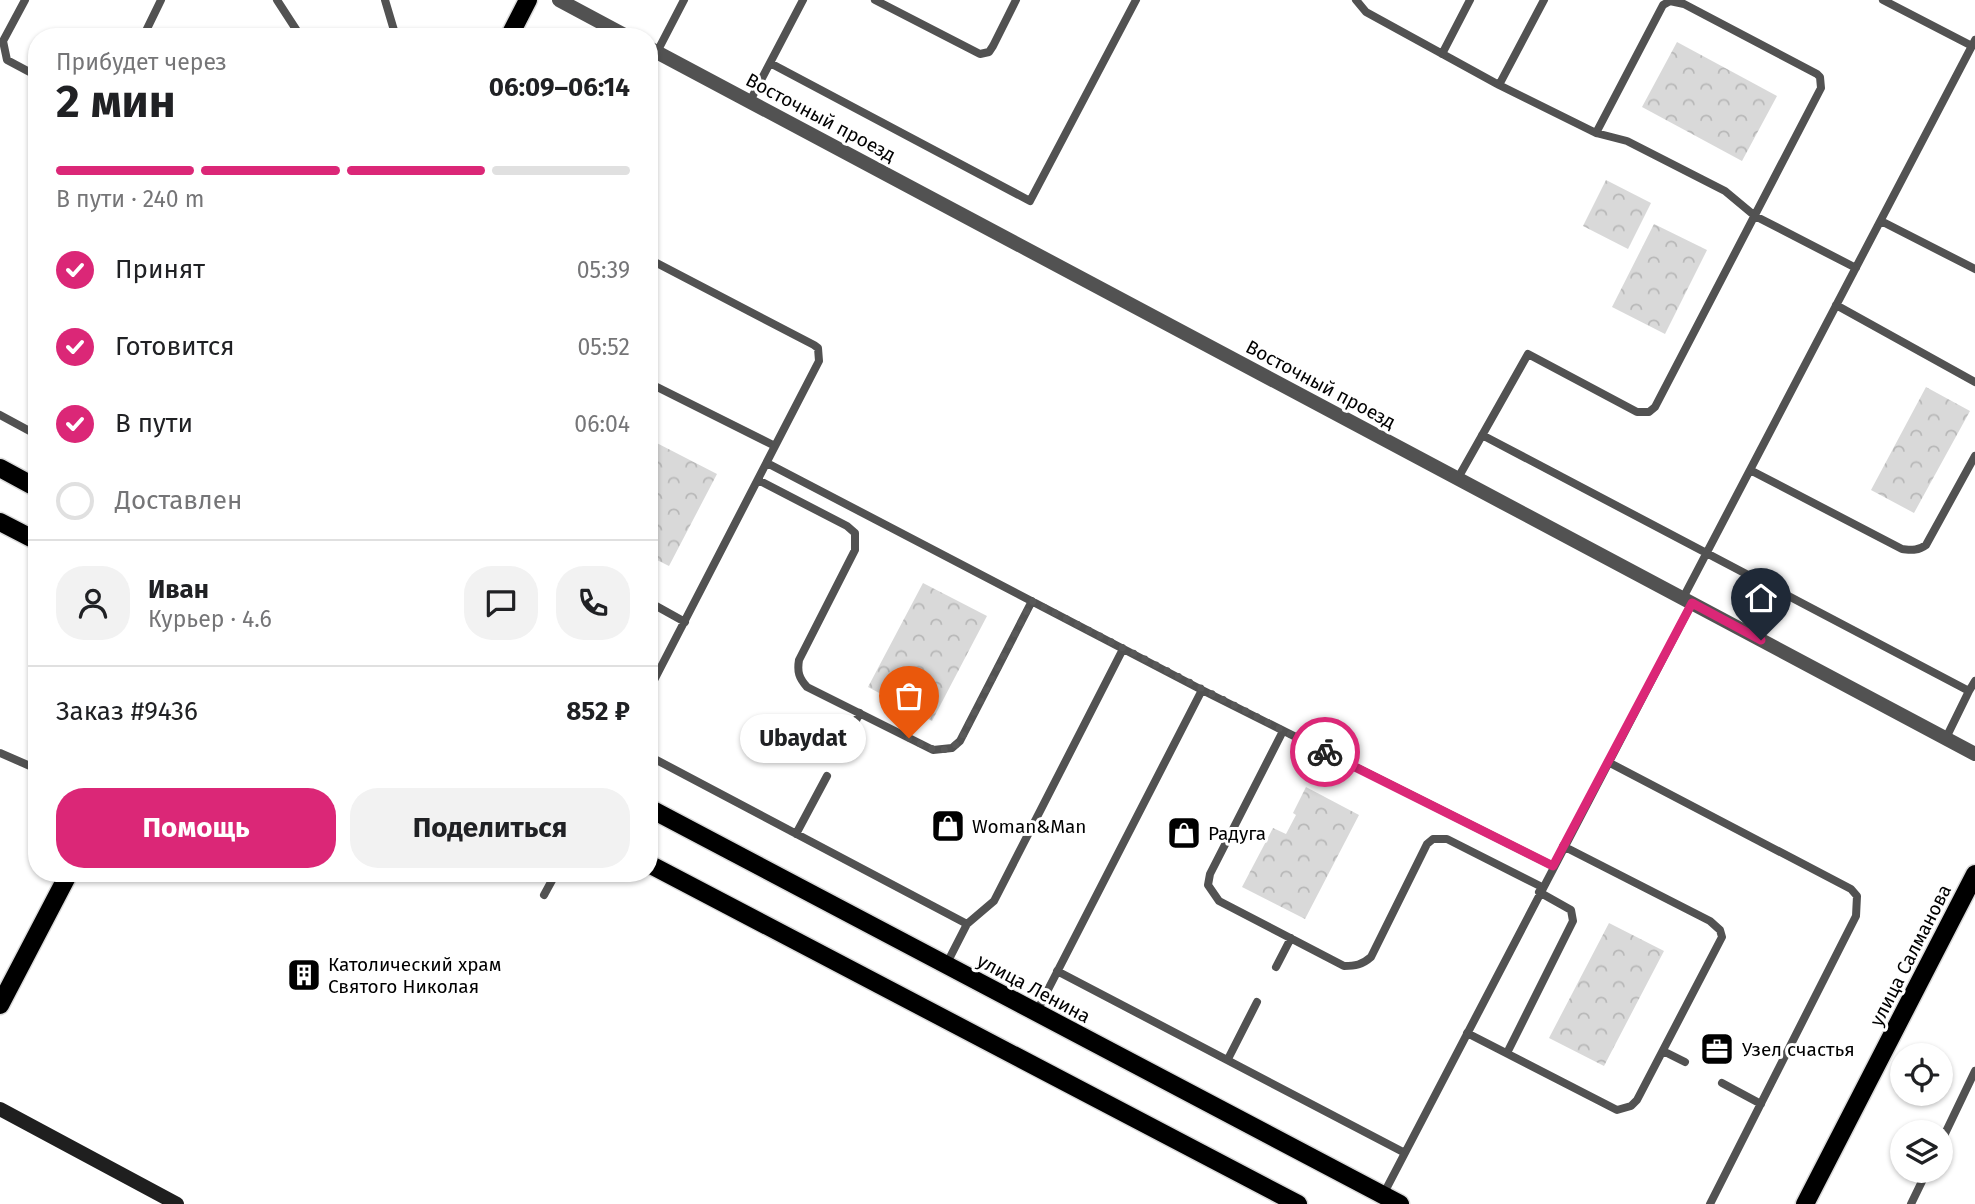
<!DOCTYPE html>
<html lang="ru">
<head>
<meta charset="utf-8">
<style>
  :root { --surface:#fff; --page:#f2f2f2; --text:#202124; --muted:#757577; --line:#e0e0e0; --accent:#db2777 }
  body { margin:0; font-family:"Fira Sans",sans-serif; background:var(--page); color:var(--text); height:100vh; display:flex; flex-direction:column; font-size:26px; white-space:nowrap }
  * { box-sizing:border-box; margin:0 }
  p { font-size:23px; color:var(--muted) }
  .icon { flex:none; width:38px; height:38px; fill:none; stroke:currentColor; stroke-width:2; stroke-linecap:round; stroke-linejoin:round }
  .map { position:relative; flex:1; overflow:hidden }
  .drawer { position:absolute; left:28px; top:28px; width:630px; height:854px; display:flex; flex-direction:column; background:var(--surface); border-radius:28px; box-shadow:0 2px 5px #0004 }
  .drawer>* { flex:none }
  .buttons { position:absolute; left:1890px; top:1043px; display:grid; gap:14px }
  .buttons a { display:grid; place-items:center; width:63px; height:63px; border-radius:50%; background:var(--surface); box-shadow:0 2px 5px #0004; font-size:35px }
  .pin { position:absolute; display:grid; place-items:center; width:60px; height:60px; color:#fff; margin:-72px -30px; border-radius:50% 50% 50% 0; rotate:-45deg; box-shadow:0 0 7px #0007 }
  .pin .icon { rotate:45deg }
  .courier { position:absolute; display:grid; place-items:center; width:70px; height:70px; margin:-35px; border:5px solid #db2777; border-radius:50%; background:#fff; color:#222; box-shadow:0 2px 9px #0007 }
  .bubble { position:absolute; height:49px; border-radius:24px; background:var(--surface); box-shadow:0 2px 5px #0004; font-size:23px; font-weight:700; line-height:49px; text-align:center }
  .overview em { font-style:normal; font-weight:700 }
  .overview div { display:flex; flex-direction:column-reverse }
  .overview { display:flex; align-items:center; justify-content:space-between; height:119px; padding:0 28px }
  h1 { font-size:46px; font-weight:700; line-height:52px }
  .bar { display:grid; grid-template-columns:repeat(4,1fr); gap:10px 7px; align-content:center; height:84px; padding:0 28px }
  .bar i { height:9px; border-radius:5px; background:var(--line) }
  .bar .current { background:var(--accent) }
  .bar p { grid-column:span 4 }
  .line { display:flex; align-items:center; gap:18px; padding:0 28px; border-top:2px solid var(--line) }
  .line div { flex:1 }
  .round { display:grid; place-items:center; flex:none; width:74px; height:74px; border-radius:28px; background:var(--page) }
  ol { padding:0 28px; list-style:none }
  li { display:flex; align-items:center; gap:21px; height:77px }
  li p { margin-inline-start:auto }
  li .icon { padding:7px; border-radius:50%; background:var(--accent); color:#fff; stroke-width:4 }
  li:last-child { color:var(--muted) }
  li i { width:38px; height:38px; border:4px solid var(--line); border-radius:50% }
  .button { display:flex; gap:14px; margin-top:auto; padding:14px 28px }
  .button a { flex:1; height:80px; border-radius:28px; background:var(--accent); color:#fff; font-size:28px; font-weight:700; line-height:80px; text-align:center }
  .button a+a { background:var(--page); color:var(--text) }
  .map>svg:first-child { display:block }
</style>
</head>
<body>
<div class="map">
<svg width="1975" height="1204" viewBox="0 0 1975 1204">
  <defs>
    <pattern id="park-crowns" width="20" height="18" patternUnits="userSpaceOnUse" patternTransform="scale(1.75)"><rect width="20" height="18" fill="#d9d9d9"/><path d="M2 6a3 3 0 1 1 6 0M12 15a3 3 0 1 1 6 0" fill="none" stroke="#b8b8b8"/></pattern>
  </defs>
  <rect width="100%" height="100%" fill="#fff"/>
  <!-- park -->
  <path fill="url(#park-crowns)" d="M1677,42L1777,96L1742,161L1642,107Z
    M1606,180L1651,203L1628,249L1583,226Z
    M1654,224L1707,250L1665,334L1612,307Z
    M1926,387L1970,411L1914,513L1871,490Z
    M649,439L717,474L669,566L649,556Z
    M923,583L987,616L932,721L868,687Z
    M1306,787L1359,815L1305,919L1242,887L1273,828L1286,834L1296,815L1293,813Z
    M1609,923L1664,951L1604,1066L1549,1038Z"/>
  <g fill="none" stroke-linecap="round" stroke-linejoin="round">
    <defs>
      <path id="primary" d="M509,37L528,0
        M0,468L37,488
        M0,522L37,541
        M649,808L1400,1204
        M649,864L1298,1204
        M0,1005L69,873
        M1805,1204L1975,874"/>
    </defs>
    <!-- primary casing -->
    <use href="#primary" stroke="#dbdbdb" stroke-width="21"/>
    <!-- lane -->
    <path stroke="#525252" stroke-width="8" d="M25,0L3,41L7,60L37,76
      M277,0L301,37
      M385,0L396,37
      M875,0L980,54L989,52L993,46L1016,0
      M1356,0L1366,12L1499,85L1596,133L1627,141L1725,191L1755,216L1856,268
      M1883,0L1972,46
      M143,37L161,0
      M657,52L684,0
      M1442,54L1470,0
      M770,63L1030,201L1136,0
      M1499,85L1544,0
      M750,101L803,0
      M1881,221L1975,269
      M649,259L814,345L818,348L819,361L649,690
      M1836,305L1975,382
      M649,383L775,446
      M0,415L37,435
      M1482,435L1969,691L1946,738
      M767,463L1202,690L1553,866
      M1750,470L1902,549C1912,550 1918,551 1926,545L1975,456
      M1458,478L1528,354L1637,412H1649L1655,407L1821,88L1820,77L1817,74L1684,4L1670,1L1663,5L1596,133
      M758,480L847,526L855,533V550L799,660C797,672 799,678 807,687L933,750L952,748L960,741L1032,601
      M1683,598L1975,40
      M649,602L685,622
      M1969,691L1975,681
      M1283,731L1210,874L1208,885L1219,901L1344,966C1355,966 1362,965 1371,957L1427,844L1433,839H1447L1542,887
      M842,747L860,713
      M0,753L37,769
      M649,756L967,924
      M1608,762L1851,889L1857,896L1856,916L1710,1204
      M796,834L827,776
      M544,895L556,873
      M946,965L967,924L994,901L1123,649
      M1276,967L1291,938
      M1057,971L1405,1153
      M1036,1013L1202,690
      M1467,1033L1617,1110L1631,1106L1637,1100L1722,937L1720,930L1710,921L1563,846
      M1663,1051L1685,1062
      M1507,1053L1573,921L1571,910L1539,892
      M1228,1059L1257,1002
      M1722,1083L1761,1104
      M1941,1142L1975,1071
      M1383,1195L1692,603
      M1911,1204L1927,1171"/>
    <!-- street -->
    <path stroke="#525252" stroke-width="14" d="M559,0L628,37
      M649,48L1975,754"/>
    <!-- secondary -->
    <path stroke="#1f1f1f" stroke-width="14" d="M0,1109L177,1204"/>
    <!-- primary -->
    <use href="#primary" stroke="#000" stroke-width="18"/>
  </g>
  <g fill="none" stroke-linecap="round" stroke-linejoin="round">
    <!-- done -->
    <path stroke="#595959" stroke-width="7" stroke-dasharray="0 12.6" d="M909,738C927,747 942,758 960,741L1032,601L1325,752"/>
    <!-- route -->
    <path stroke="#db2777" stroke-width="9" d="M1325,752L1553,866L1692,603L1761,640"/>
  </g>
  <!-- icons -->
  <defs>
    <symbol id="shop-square" viewBox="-11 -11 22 22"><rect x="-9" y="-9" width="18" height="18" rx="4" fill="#000" stroke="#fff"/><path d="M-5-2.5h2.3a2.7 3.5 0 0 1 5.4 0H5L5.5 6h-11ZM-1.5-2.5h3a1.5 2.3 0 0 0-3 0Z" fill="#fff"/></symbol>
    <symbol id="building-square" viewBox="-11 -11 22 22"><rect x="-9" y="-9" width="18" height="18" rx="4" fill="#000" stroke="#fff"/><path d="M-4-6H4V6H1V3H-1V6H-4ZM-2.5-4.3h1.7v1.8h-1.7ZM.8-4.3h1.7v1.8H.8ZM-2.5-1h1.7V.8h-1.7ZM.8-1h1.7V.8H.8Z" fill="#fff"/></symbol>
    <symbol id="office-square" viewBox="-11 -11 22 22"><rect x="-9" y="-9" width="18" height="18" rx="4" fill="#000" stroke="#fff"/><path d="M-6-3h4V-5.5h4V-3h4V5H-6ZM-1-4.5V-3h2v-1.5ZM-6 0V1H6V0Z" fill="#fff"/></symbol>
  </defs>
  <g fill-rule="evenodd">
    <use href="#shop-square" x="929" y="807" width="38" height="38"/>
    <use href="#shop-square" x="1165" y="814" width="38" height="38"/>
    <use href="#building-square" x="285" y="956" width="38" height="38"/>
    <use href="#office-square" x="1698" y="1030" width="38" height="38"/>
  </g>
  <g text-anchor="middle" stroke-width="6" stroke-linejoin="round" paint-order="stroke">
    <!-- street labels -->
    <g font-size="19" fill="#000" stroke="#fff">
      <text transform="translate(821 117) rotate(28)" y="7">Восточный проезд</text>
      <text transform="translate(1321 384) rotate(28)" y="7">Восточный проезд</text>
      <text transform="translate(1910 955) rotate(-63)" y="7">улица Салманова</text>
      <text transform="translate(1034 988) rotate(28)" y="7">улица Ленина</text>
    </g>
    <!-- poi labels -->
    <g font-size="19" fill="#000" stroke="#fff" text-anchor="start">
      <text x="972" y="833">Woman&amp;Man</text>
      <text x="1208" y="840">Радуга</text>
      <text x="328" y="971">Католический храм<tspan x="328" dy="22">Святого Николая</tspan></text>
      <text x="1742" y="1056">Узел счастья</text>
    </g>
  </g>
</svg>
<div class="buttons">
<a><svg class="icon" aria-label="locate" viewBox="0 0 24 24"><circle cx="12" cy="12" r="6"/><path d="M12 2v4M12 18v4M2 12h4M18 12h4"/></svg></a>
<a><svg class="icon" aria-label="layers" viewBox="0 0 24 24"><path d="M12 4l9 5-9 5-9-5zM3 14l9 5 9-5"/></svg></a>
</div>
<div class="pin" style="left:909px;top:738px;background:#ea580c"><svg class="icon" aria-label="bag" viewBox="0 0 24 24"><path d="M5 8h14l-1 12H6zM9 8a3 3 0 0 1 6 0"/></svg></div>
<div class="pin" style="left:1761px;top:640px;background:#1f2937"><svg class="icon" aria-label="home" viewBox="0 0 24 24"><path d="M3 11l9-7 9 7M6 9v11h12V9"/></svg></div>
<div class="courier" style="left:1325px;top:752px"><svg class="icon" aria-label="bike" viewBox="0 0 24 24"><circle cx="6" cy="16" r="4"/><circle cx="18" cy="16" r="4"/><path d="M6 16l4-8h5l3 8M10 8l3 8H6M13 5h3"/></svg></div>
<div class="bubble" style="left:740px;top:714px;width:126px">Ubaydat</div>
<section class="drawer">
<div class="overview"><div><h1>2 мин</h1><p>Прибудет через</p></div><em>06:09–06:14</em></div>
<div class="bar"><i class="current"></i><i class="current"></i><i class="current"></i><i></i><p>В пути · 240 m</p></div>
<ol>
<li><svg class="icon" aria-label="check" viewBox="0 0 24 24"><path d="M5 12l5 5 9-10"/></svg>Принят<p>05:39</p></li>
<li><svg class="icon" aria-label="check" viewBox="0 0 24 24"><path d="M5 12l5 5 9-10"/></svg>Готовится<p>05:52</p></li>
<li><svg class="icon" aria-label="check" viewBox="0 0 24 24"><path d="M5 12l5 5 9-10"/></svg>В пути<p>06:04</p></li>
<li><i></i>Доставлен</li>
</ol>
<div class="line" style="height:126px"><a class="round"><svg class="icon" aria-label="person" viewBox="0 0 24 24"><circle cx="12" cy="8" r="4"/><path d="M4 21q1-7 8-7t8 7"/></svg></a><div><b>Иван</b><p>Курьер · 4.6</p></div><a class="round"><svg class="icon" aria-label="chat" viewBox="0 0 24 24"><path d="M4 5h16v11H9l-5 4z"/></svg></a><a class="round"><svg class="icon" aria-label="phone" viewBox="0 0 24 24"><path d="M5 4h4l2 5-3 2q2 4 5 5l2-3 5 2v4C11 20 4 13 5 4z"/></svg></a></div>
<div class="line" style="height:91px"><div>Заказ #9436</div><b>852 ₽</b></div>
<div class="button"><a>Помощь</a><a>Поделиться</a></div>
</section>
</div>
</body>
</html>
